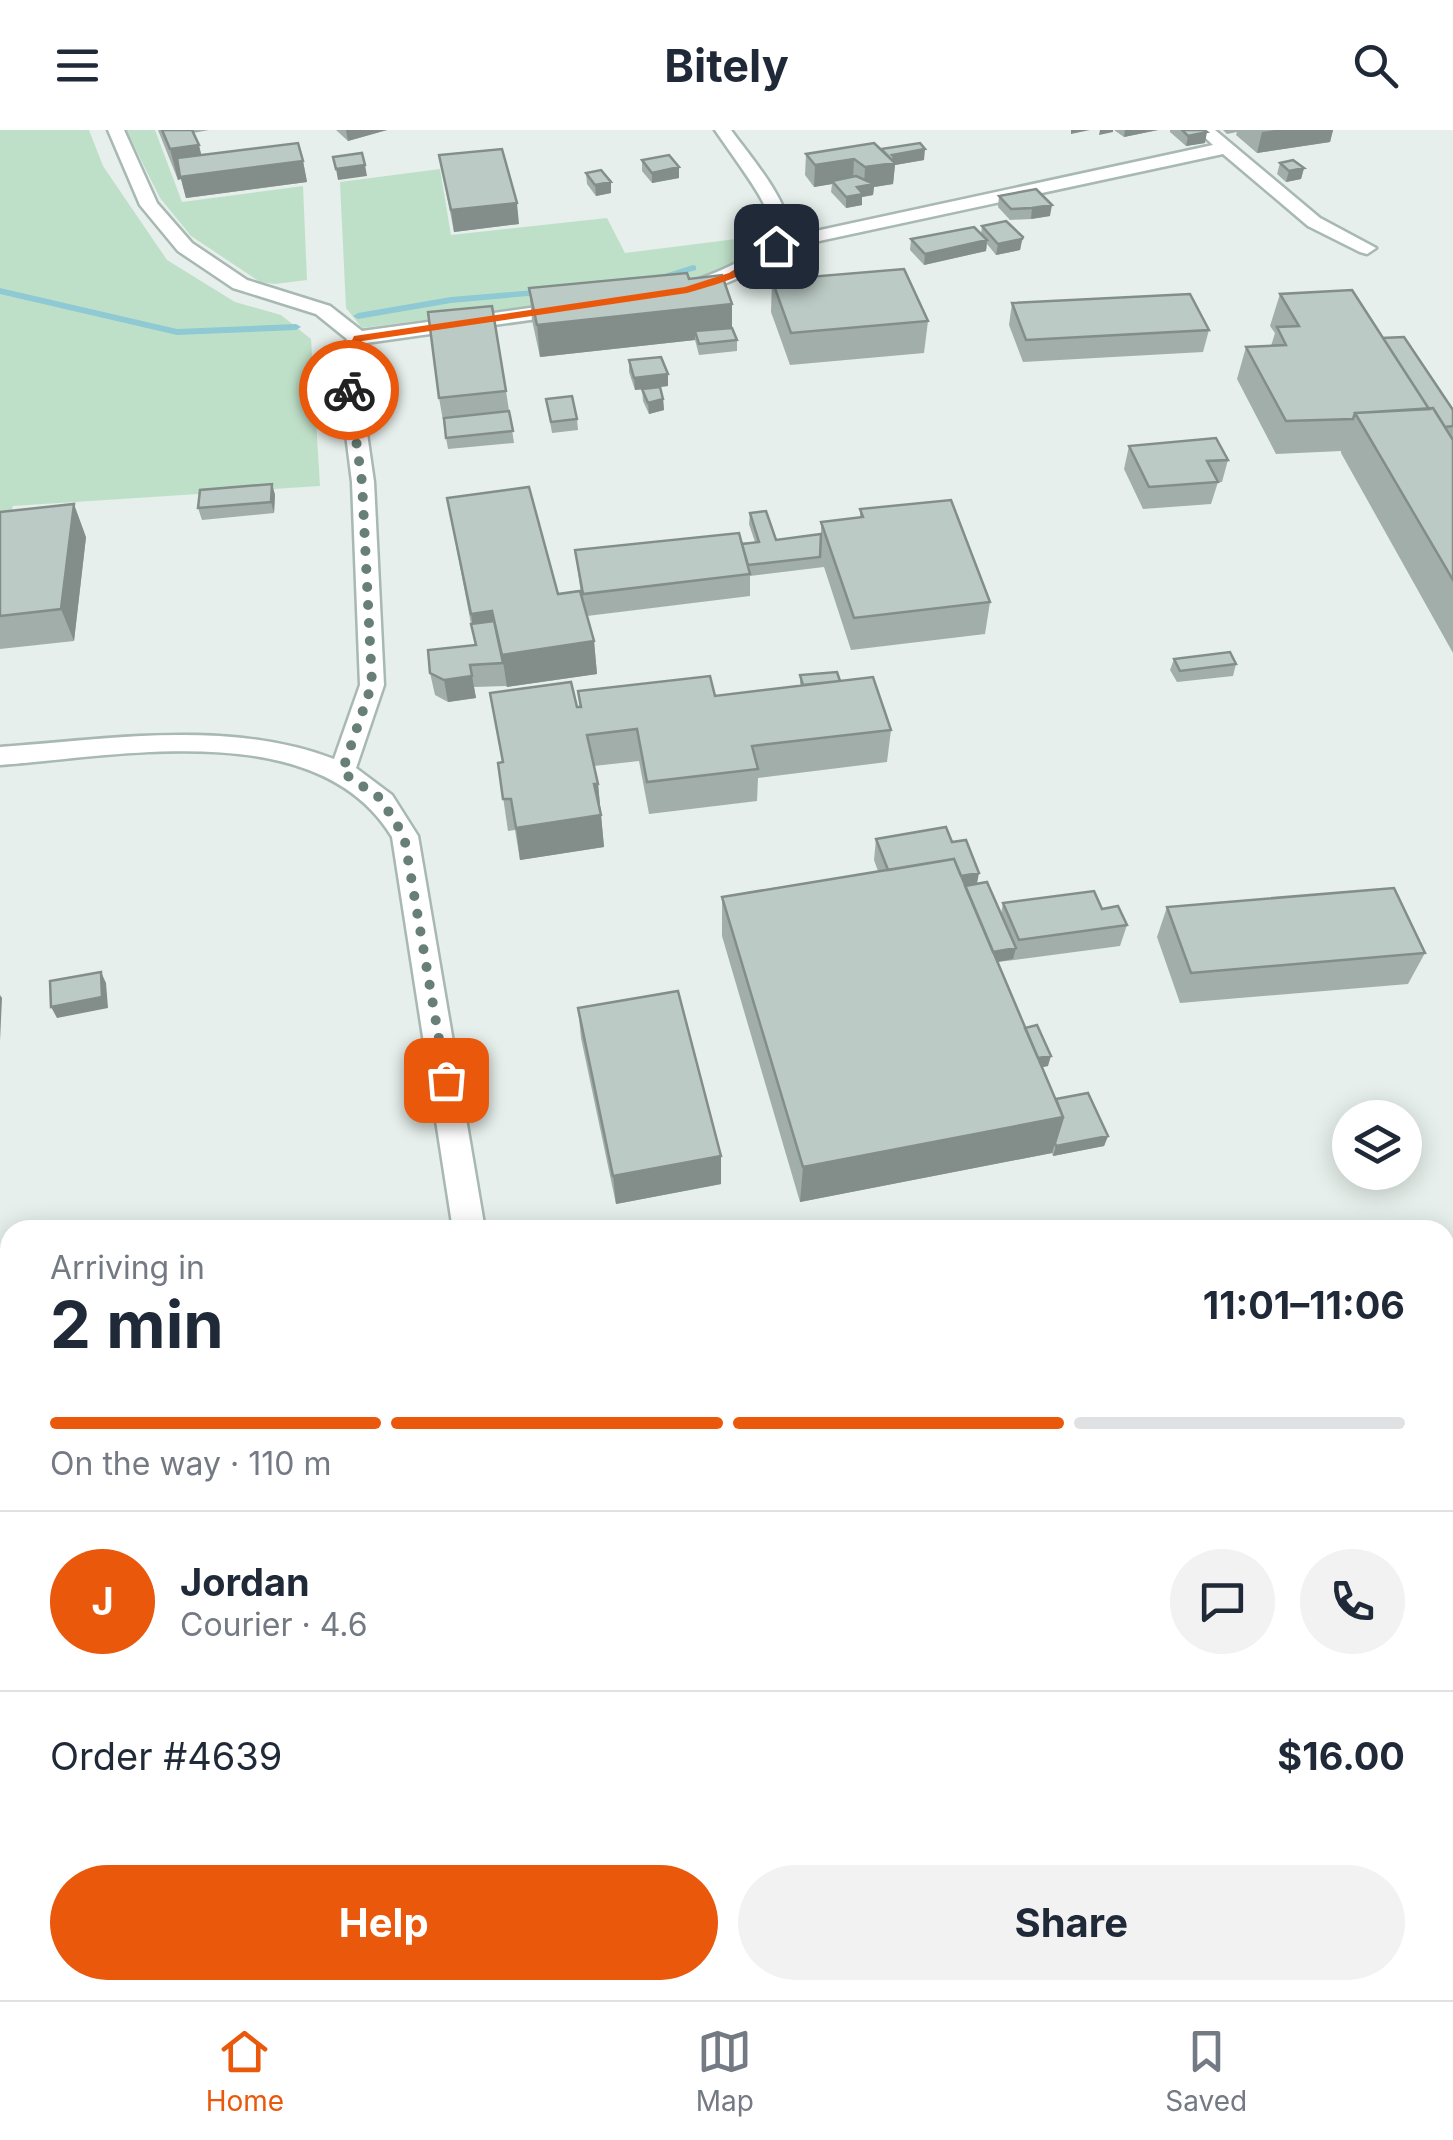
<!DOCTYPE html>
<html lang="en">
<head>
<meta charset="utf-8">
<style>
  :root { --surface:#fff; --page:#f2f2f3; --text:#1f2937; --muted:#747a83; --line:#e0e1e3; --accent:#ea580c }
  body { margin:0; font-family:Inter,sans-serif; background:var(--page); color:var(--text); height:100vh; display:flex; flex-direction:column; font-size:38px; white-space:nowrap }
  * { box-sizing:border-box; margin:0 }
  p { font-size:32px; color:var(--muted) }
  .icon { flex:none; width:55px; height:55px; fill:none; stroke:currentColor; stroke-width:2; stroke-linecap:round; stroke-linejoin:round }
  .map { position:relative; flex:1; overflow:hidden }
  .side { position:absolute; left:0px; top:1090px; width:1455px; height:780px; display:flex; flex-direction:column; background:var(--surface); border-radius:30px 30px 0 0; box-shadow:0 5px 25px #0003 }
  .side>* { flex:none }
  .buttons { position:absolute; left:1332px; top:970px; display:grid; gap:20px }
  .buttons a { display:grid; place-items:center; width:90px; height:90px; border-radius:50%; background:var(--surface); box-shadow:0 5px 25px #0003; font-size:50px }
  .pin { position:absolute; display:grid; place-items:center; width:85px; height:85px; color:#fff; margin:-42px; border-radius:20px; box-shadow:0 5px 15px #0006 }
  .courier { position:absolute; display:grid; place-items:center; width:100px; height:100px; margin:-50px; border:8px solid #ea580c; border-radius:50%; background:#fff; color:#222; box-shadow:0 2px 12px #0007 }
  .head em { font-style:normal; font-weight:700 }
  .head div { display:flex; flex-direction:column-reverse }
  .head { display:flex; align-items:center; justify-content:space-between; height:170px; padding:0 50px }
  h1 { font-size:65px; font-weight:700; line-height:75px }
  .bar { display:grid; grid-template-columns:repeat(4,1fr); gap:15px 10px; align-content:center; height:120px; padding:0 50px }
  .bar i { height:12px; border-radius:8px; background:var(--line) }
  .bar .selected { background:var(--accent) }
  .bar p { grid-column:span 4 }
  .line { display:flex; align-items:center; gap:25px; padding:0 50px; border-top:2px solid var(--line) }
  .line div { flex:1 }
  .round { display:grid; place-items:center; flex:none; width:105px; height:105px; border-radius:52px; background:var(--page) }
  .cta { display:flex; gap:20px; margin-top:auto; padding:20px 50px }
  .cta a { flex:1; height:115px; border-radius:60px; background:var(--accent); color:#fff; font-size:40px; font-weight:700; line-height:115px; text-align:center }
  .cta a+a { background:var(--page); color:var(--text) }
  header { display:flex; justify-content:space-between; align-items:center; height:130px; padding:0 50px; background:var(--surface); font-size:45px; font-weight:700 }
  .tab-bar { display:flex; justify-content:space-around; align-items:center; height:140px; border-top:2px solid var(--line); background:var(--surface); font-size:28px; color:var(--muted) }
  .tab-bar a { display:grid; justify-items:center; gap:5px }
  .tab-bar .selected { color:var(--accent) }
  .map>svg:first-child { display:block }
</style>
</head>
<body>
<header><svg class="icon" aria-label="menu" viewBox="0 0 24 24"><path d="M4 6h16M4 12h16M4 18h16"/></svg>Bitely<svg class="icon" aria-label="search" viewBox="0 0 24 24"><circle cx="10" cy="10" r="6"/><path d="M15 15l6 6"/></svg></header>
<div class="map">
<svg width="1453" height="1870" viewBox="0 0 1453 1870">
  <rect width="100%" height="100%" fill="#e6efeb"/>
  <!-- green -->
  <path fill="#bfe0c8" d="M0,0H89L103,36L167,130L235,172L281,185L311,209L320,356L13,376L0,416Z
    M126,0H155L182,72L303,56L307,150L275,154L260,152L191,106L160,68Z
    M440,39L451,105L607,88L625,123L752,107L740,128L715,145L651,161L362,198L346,178L340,52Z"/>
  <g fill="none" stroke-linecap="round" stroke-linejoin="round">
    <!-- stream -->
    <path fill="#8ec9d4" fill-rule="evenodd" d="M693,135L696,136V140L654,152L649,149Z
      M0,158L177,199L296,194L301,197L296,200L177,205L0,164Z
      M547,159L552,162L550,164L451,173L358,189L353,186L358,183L451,167Z"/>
    <defs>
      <path id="minor" d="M108,0H124L157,73L192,113L247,150L330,176L362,201L573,172L583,178L573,184L366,213L357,234L374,352L384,555L356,638L392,665L418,706L485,1100H453L392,707C318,585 120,626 0,635V617C110,609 228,589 334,629L360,555L352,352L337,234L347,209L316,184L233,158L178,121L140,75Z
        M715,0H731C748,24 796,78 788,107L1213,15L1197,0H1215L1320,88L1376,118L1367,124L1360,122L1308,96L1223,24L782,119C756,143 721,157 687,166L680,164V156C807,111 781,96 715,0Z
        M522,1860H564L565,1870H521Z"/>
    </defs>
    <!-- minor casing -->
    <use href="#minor" stroke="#a8b8b2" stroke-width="5"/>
    <!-- minor -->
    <use href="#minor" fill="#fff" fill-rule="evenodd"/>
  </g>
  <!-- wall -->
  <path fill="#a1aea9" d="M158,0H209L193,3L201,25L303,31L307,52L186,68L181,49L178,50Z
    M336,0H387L348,11Z
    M1114,0H1158L1124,7Z
    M1170,0H1204L1205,13L1186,16L1170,2Z
    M1223,0H1333L1330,12L1257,23L1236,5L1237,2L1227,4Z
    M881,19L924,30L895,35L893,54L874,57L873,65L862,67V75L846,78L831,62L832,54L814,57L805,45L806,24Z
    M439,25L519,94L454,102Z
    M642,30L679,37V48L652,53L642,41Z
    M1280,33L1304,38L1301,49L1286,52L1277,44Z
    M586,43L611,63L596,66L587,54Z
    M999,66L1050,86L1031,89L1010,90L998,77Z
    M982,96L1023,107L1020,120L996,125L987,114L986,121L924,135L910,120L911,109L981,104Z
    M689,149L732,174V198L737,210V221L699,225L695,210L540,227L532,190L529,158Z
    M772,150L928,191L924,223L790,235L771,182Z
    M1280,164L1383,208L1453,280V523L1341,323V321L1276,324L1237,249L1246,217L1271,216L1275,203L1270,196Z
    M1012,173L1209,200L1203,222L1023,232L1009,195Z
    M629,230L668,244V256L635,260L629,242Z
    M642,259L663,269L664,280L649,284L643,271Z
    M506,261L514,313L448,319L439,268Z
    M546,269L577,289L578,300L552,303Z
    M1129,316L1228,330L1222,352H1218L1211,374L1143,379L1124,339Z
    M272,354L275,365L274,383L202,390L198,378Z
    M447,368L558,464H581L575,420L755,412L749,394L750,383L776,410L821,404V392L860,387V379L990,472L985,504L851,520L824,437L750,446V466L587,486L594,511L597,544L507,557L506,556L474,557L476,568L448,572L435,565L430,543L475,515Z
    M0,382L86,407L74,511L0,519Z
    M1174,529L1236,534L1233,546L1177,552L1170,540Z
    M800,545L840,551L891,600L887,632L758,648L757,671L649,684L639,631L594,636L598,654L604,717L520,730L515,700L508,701L498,633L502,632L577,577H580L578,561L715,566L800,556Z
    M876,709L952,712L977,754L1001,784L1003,773L1102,779L1127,795L1120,816L998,832L1025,898L1048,936L1042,937L1056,969L1108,1006L1104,1016L1053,1026L1052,1023L800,1072L722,806V767L878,741L874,730Z
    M1167,777L1425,823L1408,854L1180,873L1157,807Z
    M578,878L721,1026V1054L616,1074L581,908Z
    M1445,1262H1453V1500H1445Z
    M759,1860H907V1862L900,1870H761Z
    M1123,1860H1205L1206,1870H1123Z
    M1354,1860H1445L1453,1870H1355Z"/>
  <!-- shaded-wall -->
  <path fill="#838d89" d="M346,0H387L348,11Z
    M1071,0H1090L1071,4Z
    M1100,0H1113V2L1099,5Z
    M1125,0H1158L1124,7Z
    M1275,0H1333L1330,12L1257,23L1262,2Z
    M1207,2L1205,13L1186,16L1188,6Z
    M199,15L206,44L303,31L307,52L186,68L181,49L178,50L170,19Z
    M925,19L924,30L895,35L893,54L874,57L873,65L862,67V75L846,78V67L857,57L864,56L865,37L892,25Z
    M854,29L853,50L832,51V54L814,57L815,35Z
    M365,35L367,46L338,50L336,39Z
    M679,37V48L652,53V43Z
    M1304,38L1301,49L1286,52L1289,41Z
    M611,52V63L596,66L595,55Z
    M517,73L519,94L454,102L451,80Z
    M1052,75L1050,86L1031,89L1032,78Z
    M1022,109L1020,120L996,125L998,114Z
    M987,110L986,121L924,135L925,124Z
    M732,174V206L695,201V210L540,227L537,195Z
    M668,244V256L635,260L634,248Z
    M663,269L664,280L649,284L648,273Z
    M272,354L275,365L274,383L271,372Z
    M74,374L86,407L74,511L61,479Z
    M492,481L497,514L476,517L471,484Z
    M594,511L597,544L507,557L502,525Z
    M472,546L476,568L448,572L444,550Z
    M594,654H598L601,685Z
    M601,685L604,717L520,730L516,698Z
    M979,743L975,764L894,756Z
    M1016,818L1013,829L975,836L977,825Z
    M101,842L106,853L108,878L57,888L51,877Z
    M0,865L2,868L0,911Z
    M1051,926L1048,936L1019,942L1021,931Z
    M1063,987L1052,1023L800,1072L803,1037Z
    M1108,1006L1104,1016L1053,1026L1056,1016Z
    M721,1026V1054L616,1074L613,1046Z
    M10,1228V1248L0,1250V1230Z
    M10,1623V1644L0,1647V1626Z"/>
  <!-- building -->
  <path fill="#bbcac4" stroke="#838d89" stroke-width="2.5" d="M162,0H192L199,15L170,19Z
    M1182,0H1204L1207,2L1188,6Z
    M298,13L303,31L180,47L177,28Z
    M874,13L895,33L865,37L854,29L815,35L806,24Z
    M920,13L925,19L892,25L895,28L891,29L881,19Z
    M502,19L517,73L451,80L439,25Z
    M362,23L365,35L336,39L333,27Z
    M669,25L679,37L652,43L642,30Z
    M1293,30L1304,38L1289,41L1280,33Z
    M601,40L611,52L595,55L586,43Z
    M856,46L874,54L857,57L863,64L846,67L832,51Z
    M1036,59L1052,75L1032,78L1011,79L999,66Z
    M1006,91L1023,107L1022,109L998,114L982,96Z
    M974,97L987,110L925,124L911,109Z
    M904,139L928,191L791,203L772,150Z
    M687,143L689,149L722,145L732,174L537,195L529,158Z
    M1352,160L1429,279L1355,283L1353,289L1286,291L1246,217L1286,215L1277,197L1299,196L1280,164Z
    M1190,164L1209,200L1026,210L1012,173Z
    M492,176L506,261L439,268L428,182Z
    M732,198L737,210L699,214L695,201Z
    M1404,207L1453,280V296L1445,297L1433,278L1429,279L1383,208Z
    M661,227L668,244L634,248L629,230Z
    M660,257L663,269L648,273L642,259Z
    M572,266L577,289L551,292L546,269Z
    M1433,278L1453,310V450L1355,283Z
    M509,281L513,301L446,308L444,288Z
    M1216,308L1228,330L1207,331L1218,352L1149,357L1129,316Z
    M272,354L271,372L198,378L200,360Z
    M529,357L558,464L580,461L594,511L502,525L492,481L471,484L447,368Z
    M951,370L990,472L854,488L821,392L863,387L860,379Z
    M74,374L61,479L0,486V382Z
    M766,381L776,410L821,404L820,427L748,435L742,414L759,412L750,383Z
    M739,403L750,444L583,464L575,420Z
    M494,491L503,533L470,535L472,546L444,550L430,543L428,520L476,515L471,494Z
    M1230,522L1236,534L1180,541L1174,529Z
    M837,542L840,551L803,555L800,545Z
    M710,546L715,566L873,547L891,600L752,616L758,639L647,652L637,599L587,605L598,654H594L601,685L516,698L511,669H503L498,633L503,632L490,563L571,552L577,577H581L578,561Z
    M946,697L952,712L966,710L979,743L961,746L954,729L888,740L876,709Z
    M954,729L1063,987L803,1037L722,767Z
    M987,752L1016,818L993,822L965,756Z
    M1394,758L1425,823L1191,843L1167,777Z
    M1094,761L1102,779L1118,776L1127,795L1019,810L1003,773Z
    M101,842L102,867L51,877L50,851Z
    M678,861L721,1026L613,1046L578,878Z
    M1037,895L1051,926L1038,928L1025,898Z
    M1088,963L1108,1006L1056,1016L1055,1013L1063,987L1056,969Z
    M10,1176V1228L0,1230V1178Z
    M1445,1262H1453V1478L1445,1479Z
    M10,1289V1623L0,1626V1292Z
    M1445,1812L1453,1813V1870H1446L1445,1860Z
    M761,1860H907V1862L865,1870H763Z
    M1138,1860H1205L1206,1870H1139Z
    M1379,1860H1445L1446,1870H1380Z"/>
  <!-- route -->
  <path fill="#ea580c" d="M776,112L782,116C759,144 720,153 687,163L362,211L352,234L355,260L349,264L343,260L341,234L354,206L685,157L729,143Z"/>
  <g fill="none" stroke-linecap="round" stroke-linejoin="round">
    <!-- done -->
    <path stroke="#687f78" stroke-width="10" stroke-dasharray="0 18" d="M349,260L362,352L372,554L342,642L380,668L404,706L446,950"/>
  </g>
</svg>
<div class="buttons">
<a><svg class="icon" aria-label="layers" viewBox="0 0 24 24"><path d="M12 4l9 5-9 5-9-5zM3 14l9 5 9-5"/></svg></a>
</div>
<div class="pin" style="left:446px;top:950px;background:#ea580c"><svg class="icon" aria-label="bag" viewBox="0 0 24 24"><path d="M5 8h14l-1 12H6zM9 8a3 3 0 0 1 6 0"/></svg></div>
<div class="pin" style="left:776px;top:116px;background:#1f2937"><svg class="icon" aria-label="home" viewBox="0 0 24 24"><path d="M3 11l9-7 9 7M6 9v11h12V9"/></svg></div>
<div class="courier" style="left:349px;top:260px"><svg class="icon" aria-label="bike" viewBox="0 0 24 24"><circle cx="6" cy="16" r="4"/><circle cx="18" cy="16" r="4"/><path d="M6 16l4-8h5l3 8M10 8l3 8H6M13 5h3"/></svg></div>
<section class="side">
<div class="head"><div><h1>2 min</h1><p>Arriving in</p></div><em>11:01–11:06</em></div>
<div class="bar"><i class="selected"></i><i class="selected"></i><i class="selected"></i><i></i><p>On the way · 110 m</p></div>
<div class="line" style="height:180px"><b class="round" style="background:var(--accent);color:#fff">J</b><div><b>Jordan</b><p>Courier · 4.6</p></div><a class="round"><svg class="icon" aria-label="chat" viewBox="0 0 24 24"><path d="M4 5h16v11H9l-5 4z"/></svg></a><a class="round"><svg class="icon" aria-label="phone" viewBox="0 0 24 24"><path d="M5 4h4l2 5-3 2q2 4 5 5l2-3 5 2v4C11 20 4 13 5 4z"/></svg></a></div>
<div class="line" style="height:130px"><div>Order #4639</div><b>$16.00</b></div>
<div class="cta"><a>Help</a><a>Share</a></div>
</section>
</div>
<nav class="tab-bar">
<a class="selected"><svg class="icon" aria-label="home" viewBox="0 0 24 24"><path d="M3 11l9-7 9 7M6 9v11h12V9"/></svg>Home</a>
<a><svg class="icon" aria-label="map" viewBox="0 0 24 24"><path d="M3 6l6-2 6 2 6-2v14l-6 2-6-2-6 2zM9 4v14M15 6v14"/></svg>Map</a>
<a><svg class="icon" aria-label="saved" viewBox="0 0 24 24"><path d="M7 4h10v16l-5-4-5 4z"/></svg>Saved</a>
</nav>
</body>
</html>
